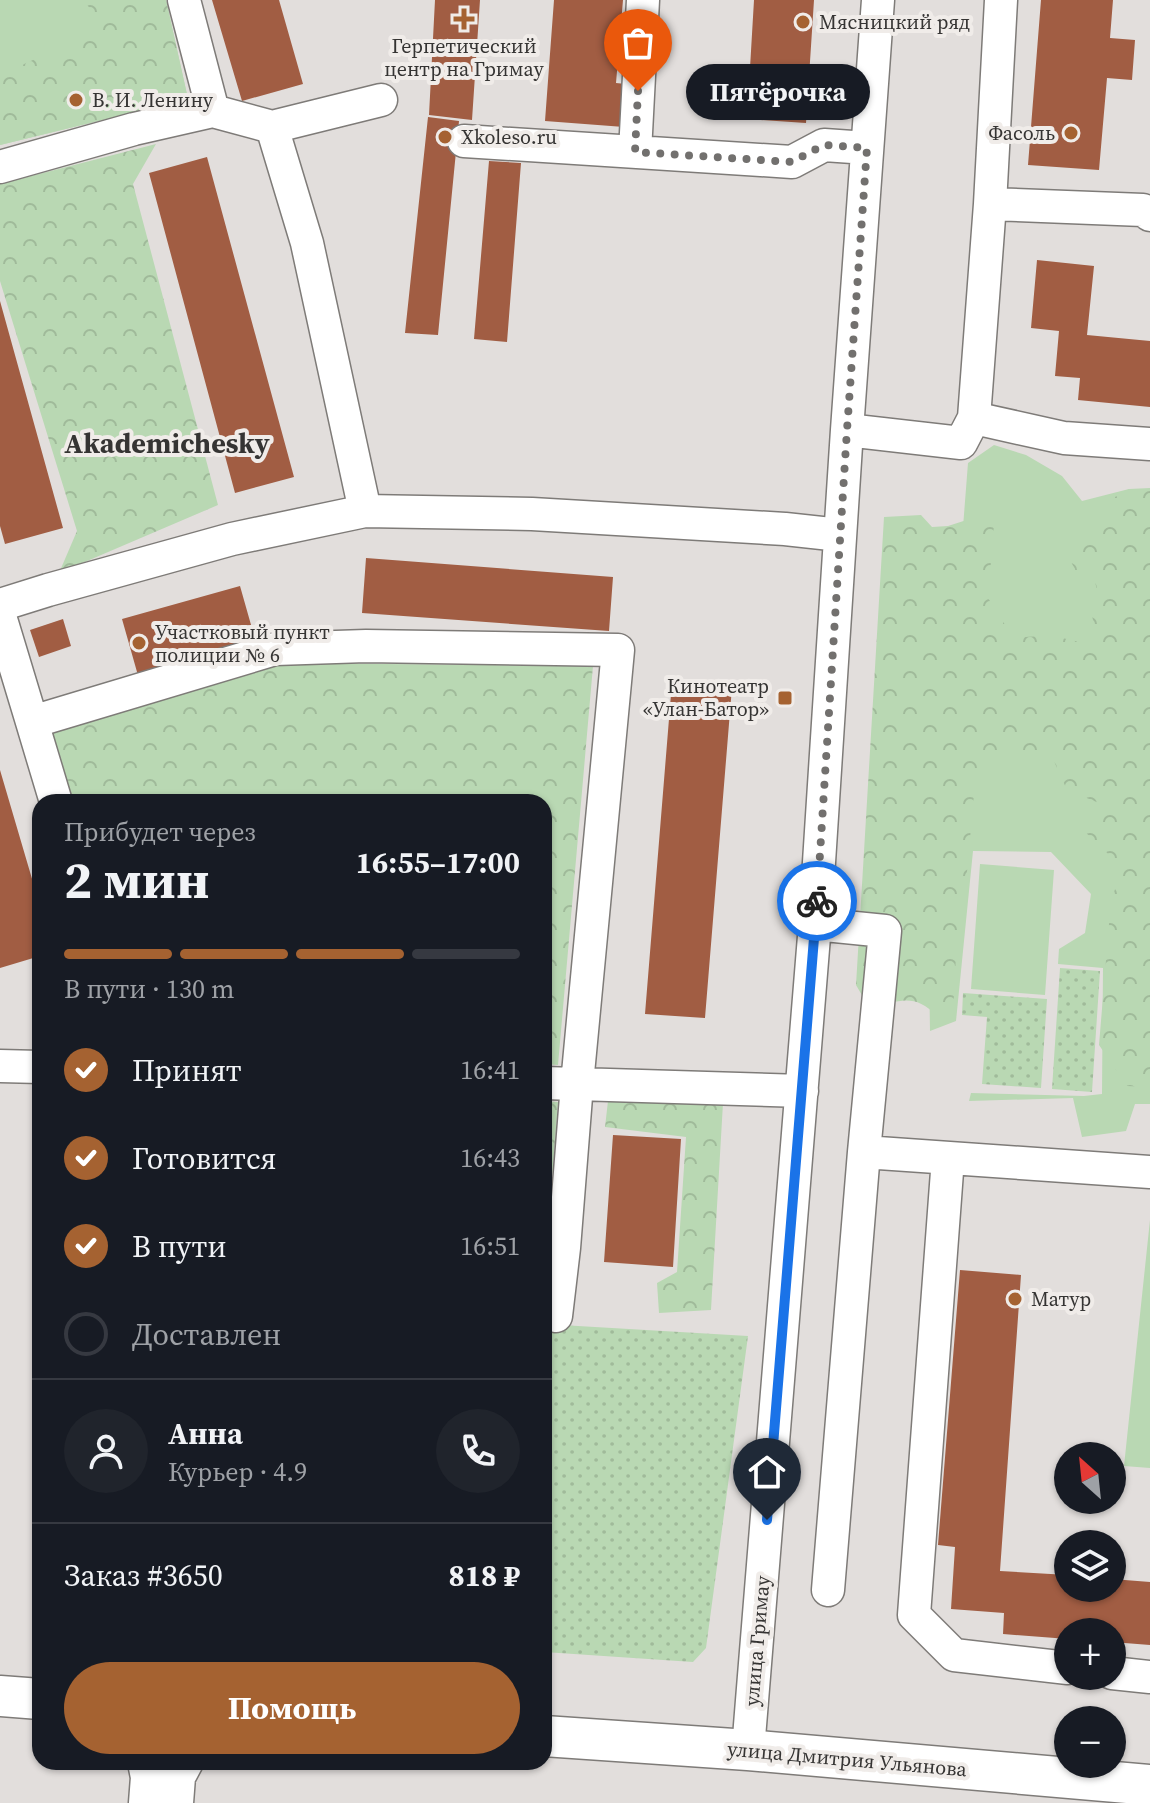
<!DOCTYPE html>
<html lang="ru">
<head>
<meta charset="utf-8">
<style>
  :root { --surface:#171b24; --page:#20242c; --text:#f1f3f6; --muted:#9ea1a6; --line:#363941; --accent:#a56231 }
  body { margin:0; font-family:"Source Serif 4",serif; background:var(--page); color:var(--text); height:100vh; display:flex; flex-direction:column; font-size:30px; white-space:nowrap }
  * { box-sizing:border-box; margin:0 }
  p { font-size:26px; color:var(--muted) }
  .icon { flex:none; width:44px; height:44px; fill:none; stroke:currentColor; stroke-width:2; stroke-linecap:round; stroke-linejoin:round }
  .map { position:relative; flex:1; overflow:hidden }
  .panel { position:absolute; left:32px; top:794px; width:520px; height:976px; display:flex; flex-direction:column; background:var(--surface); border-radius:24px; box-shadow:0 2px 6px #0004 }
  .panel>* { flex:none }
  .needle { width:52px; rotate:333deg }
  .fabs { position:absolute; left:1054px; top:1442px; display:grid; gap:16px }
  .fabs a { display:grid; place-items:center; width:72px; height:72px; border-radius:50%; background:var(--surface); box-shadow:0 2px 6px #0004; font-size:40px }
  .pin { position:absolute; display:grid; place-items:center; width:68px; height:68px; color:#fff; margin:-82px -34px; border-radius:50% 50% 50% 0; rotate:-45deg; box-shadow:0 0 8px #0007 }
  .pin .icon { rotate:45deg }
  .courier { position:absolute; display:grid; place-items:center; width:80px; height:80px; margin:-40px; border:6px solid #1a73e8; border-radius:50%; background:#fff; color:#222; box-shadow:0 2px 10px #0007 }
  .bubble { position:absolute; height:56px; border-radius:28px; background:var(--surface); box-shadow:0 2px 6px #0004; font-size:26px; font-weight:700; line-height:56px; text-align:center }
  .headline em { font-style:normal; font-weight:700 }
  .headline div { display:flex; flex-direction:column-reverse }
  .headline { display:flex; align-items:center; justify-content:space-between; height:136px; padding:0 32px }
  h1 { font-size:52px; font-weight:700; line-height:60px }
  .bar { display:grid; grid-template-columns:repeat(4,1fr); gap:12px 8px; align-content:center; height:96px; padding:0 32px }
  .bar i { height:10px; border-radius:6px; background:var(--line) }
  .bar .current { background:var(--accent) }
  .bar p { grid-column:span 4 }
  .line { display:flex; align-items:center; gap:20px; padding:0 32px; border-top:2px solid var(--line) }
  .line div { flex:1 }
  .round { display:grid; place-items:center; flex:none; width:84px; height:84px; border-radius:42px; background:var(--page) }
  ol { padding:0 32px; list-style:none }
  li { display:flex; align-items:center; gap:24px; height:88px }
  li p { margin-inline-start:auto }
  li .icon { padding:8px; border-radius:50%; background:var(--accent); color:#fff; stroke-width:4 }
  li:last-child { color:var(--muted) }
  li i { width:44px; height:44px; border:4px solid var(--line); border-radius:50% }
  .action { display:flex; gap:16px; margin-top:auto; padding:16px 32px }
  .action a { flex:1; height:92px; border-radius:48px; background:var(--accent); color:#fff; font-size:32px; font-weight:700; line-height:92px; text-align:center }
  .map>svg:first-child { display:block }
</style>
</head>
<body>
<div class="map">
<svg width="1150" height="1803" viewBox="0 0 1150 1803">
  <defs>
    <pattern id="forest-crowns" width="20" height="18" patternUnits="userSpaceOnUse" patternTransform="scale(2)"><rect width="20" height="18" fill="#b9d8b3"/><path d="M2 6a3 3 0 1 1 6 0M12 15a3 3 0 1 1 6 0" fill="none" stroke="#a0ba9a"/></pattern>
    <pattern id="park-dots" width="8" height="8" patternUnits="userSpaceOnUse" patternTransform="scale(2)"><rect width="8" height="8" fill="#b9d8b3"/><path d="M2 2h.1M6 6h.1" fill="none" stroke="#a0ba9a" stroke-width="1.8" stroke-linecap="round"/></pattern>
  </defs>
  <rect width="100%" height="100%" fill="#e2dedc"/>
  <!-- grass -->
  <path fill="#b9d8b3" d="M0,0H166L188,99L0,145Z
    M994,445L1026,455L1062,476L1082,501L1129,489L1150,492V1104H1135L1126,1131L1082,1137L1073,1098L969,1101L971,1093L1084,1096L1102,1094L1103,968L1058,964L1059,949L1085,933L1091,894L1051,852L973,851L956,1021L930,1031L929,964L968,463Z
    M980,864L1054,870L1045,995L971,989Z
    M1150,1220V1468L1124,1466Z"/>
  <!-- forest -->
  <path fill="url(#forest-crowns)" d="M84,0H166L188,99L0,145V75L103,28Z
    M156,144L133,184L218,505L59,573L77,531L0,281V184Z
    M1150,488V1087L1127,1086L1099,1045L1111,900L1123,868L1083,830L1099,803L1067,790L1053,759L1037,752H999L985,763L974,794L966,883L959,899L953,1012L937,1016C914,992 898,1001 870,1009L856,985L884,517L921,515L932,527L948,526L979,516L994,524L988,598L1014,639C1038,634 1062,636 1085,644L1094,640L1095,628L1091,612L1099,597L1095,582L1078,575L1070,560L1079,542L1108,527L1115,497L1129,489Z
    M288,663L593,666L558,1065L544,1064V802H72L52,732Z
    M544,1101L558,1102L544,1279Z
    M608,1101L723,1103L711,1310L659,1313L657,1283L677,1272L686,1137L605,1127Z"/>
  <!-- park -->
  <path fill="url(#park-dots)" d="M1060,968L1100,971L1092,1092L1052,1089Z
    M963,993L1047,999L1041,1088L982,1084L987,1017L962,1015Z
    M544,1324L748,1336L706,1648L693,1662L544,1652Z"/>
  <!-- building -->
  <path fill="#a15d43" d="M212,0H279L303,84L242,101Z
    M435,0H480L472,120L429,115Z
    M554,0H623L616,83L626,84L624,127L545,121Z
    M754,0H814L806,123L747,119Z
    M1041,0H1113L1110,38L1135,40L1132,80L1107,78L1099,170L1028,165Z
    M428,117L459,121L438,335L405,333Z
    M207,157L294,477L235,493L149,173Z
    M489,161L521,163L507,342L474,339Z
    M1037,260L1094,266L1087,335L1150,341V407L1078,400L1080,378L1055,376L1059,331L1031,328Z
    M0,301L63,528L5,544L0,526Z
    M366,558L613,577L609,631L362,613Z
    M240,586L257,646L139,679L122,619Z
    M63,619L71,646L39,657L30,630Z
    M672,682L732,687L705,1018L645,1014Z
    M0,770L40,906V956L0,968Z
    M613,1135L681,1139L673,1267L604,1262Z
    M960,1270L1021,1275L1000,1571L1068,1575V1588H1112V1579L1150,1582V1645L1112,1642V1632H1068V1639L1003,1634L1004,1613L951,1609L955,1547L938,1545Z"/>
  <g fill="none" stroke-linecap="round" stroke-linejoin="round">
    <defs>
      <path id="minor" d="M213,111L272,127L307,243L365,511
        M272,127L381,100
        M464,141L792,162L824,145L867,148
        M635,152L643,0
        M0,167L134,129L213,111L184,0
        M990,204L1001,0
        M974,418L1064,438L1150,444
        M847,430L961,443L974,418L990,204L1143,210L1150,215
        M0,605L48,590L232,539L365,511L532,514L785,529L840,535
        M0,616L32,722
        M56,802L32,722L275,649L366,646L618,650L577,1084L564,1248L556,1316
        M815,924L885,931L864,1152L828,1590
        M0,1066L40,1067
        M544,1083L802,1091
        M864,1152L1150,1172
        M948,1158L914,1615L954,1655L1068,1668
        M1112,1673L1150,1677
        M748,1750L815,924L847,430L878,0
        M177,1803L179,1777L187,1762"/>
      <path id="major" d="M0,1696L40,1699
        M544,1736L748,1750L1150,1785
        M148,1762L151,1777L149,1803"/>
    </defs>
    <!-- minor casing -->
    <use href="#minor" stroke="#7e7b78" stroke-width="35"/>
    <!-- major casing -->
    <use href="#major" stroke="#7e7b78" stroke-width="43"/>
    <!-- minor -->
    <use href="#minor" stroke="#fff" stroke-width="32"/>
    <!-- major -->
    <use href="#major" stroke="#fff" stroke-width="40"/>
  </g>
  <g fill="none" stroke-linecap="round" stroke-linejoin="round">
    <!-- done -->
    <path stroke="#72706e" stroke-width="8" stroke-dasharray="0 14.4" d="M638,91L635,152L792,162L824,145L867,148L847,430L817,901"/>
    <!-- route -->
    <path stroke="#1a73e8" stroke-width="10" d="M767,1520L817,901"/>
  </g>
  <!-- markers -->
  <g fill="#a56231" stroke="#f0ece9" stroke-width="3">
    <path d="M460 7h8v8h8v8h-8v8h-8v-8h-8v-8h8z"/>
    <circle cx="803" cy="22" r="8"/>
    <circle cx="76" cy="100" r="8"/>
    <circle cx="1071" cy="133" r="8"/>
    <circle cx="445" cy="137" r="8"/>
    <circle cx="139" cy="643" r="8"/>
    <rect x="777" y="690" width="16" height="16" rx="4"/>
    <circle cx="1015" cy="1299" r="8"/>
  </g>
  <g text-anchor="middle" stroke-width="8" stroke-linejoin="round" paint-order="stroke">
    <!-- poi labels -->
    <g font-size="20" fill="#353433" stroke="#f0ece9" text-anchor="start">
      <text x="819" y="29">Мясницкий ряд</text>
      <text x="464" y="53" text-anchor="middle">Герпетический<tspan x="464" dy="23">центр на Гримау</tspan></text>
      <text x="92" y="107">В. И. Ленину</text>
      <text x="1055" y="140" text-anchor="end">Фасоль</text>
      <text x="461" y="144">Xkoleso.ru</text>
      <text x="155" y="639">Участковый пункт<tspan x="155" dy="23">полиции № 6</tspan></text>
      <text x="769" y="693" text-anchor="end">Кинотеатр<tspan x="769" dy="23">«Улан-Батор»</tspan></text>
      <text x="1031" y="1306">Матур</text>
    </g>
    <!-- street labels -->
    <g font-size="20" fill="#353433" stroke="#f0ece9">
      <text transform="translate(757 1641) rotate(-85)" y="7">улица Гримау</text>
      <text transform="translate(847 1759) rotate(5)" y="7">улица Дмитрия Ульянова</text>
    </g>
    <!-- district labels -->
    <g font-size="28" font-weight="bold" fill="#353433" stroke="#f0ece9">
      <text x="167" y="453">Akademichesky</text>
    </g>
  </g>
</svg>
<div class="fabs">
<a><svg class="needle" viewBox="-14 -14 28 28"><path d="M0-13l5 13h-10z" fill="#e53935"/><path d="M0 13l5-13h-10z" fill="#9ea1a6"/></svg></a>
<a><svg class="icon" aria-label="layers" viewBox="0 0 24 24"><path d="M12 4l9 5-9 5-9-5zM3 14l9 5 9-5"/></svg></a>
<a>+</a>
<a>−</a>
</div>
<div class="pin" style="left:638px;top:91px;background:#ea580c"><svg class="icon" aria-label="bag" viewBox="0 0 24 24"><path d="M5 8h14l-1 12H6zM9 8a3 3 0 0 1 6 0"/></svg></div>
<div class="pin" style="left:767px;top:1520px;background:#1f2937"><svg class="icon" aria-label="home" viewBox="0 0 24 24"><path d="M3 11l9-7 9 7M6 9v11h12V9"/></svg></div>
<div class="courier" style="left:817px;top:901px"><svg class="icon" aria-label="bike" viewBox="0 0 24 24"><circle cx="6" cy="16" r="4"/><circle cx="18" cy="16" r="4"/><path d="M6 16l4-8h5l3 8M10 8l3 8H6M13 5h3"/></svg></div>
<div class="bubble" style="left:686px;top:64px;width:184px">Пятёрочка</div>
<section class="panel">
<div class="headline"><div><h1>2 мин</h1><p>Прибудет через</p></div><em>16:55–17:00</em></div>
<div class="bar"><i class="current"></i><i class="current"></i><i class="current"></i><i></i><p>В пути · 130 m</p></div>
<ol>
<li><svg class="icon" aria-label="check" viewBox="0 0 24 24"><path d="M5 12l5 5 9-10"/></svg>Принят<p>16:41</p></li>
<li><svg class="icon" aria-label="check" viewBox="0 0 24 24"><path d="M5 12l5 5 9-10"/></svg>Готовится<p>16:43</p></li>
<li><svg class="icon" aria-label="check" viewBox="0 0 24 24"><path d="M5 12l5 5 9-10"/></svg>В пути<p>16:51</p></li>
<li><i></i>Доставлен</li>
</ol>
<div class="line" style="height:144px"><a class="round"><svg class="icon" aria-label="person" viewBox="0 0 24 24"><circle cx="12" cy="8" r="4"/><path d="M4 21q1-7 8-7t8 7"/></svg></a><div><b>Анна</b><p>Курьер · 4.9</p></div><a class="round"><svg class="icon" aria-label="phone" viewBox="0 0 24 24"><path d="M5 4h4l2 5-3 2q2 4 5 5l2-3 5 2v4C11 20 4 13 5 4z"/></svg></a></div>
<div class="line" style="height:104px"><div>Заказ #3650</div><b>818 ₽</b></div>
<div class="action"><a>Помощь</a></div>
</section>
</div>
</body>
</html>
